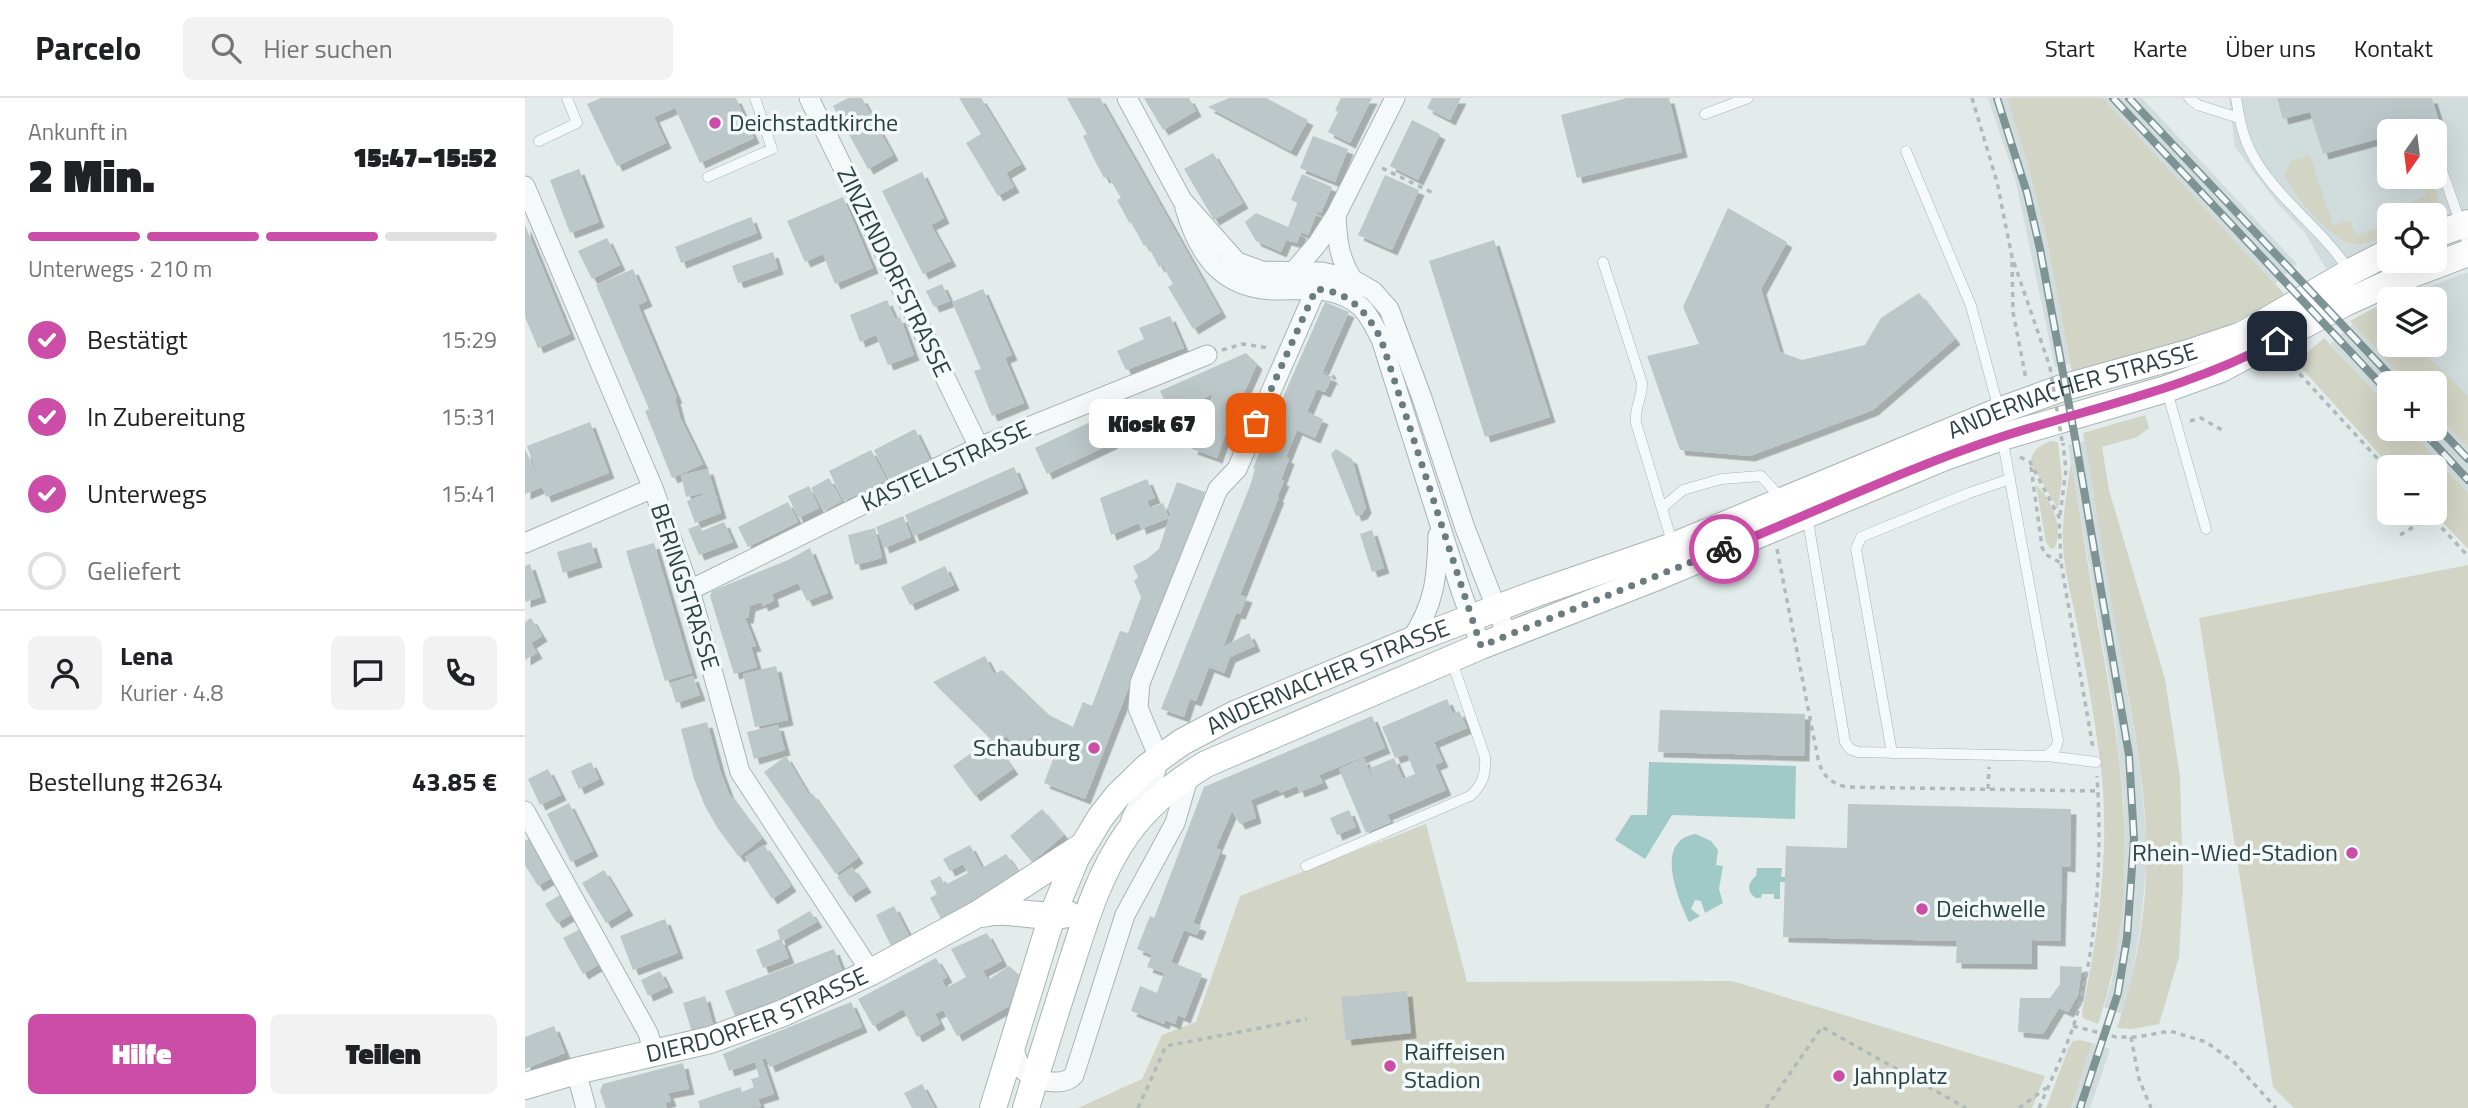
<!DOCTYPE html>
<html lang="de">
<head>
<meta charset="utf-8">
<style>
  :root { --surface:#fff; --page:#f2f2f2; --text:#202124; --muted:#757577; --line:#e0e0e0; --accent:#cb4da7 }
  body { margin:0; font-family:"Titillium Web",sans-serif; background:var(--page); color:var(--text); height:100vh; display:flex; flex-direction:column; font-size:26px; white-space:nowrap }
  * { box-sizing:border-box; margin:0 }
  p { font-size:23px; color:var(--muted) }
  .icon { flex:none; width:38px; height:38px; fill:none; stroke:currentColor; stroke-width:2; stroke-linecap:round; stroke-linejoin:round }
  .map { position:relative; flex:1; overflow:hidden }
  .side { display:flex; flex-direction:column; background:var(--surface); width:525px }
  .side>* { flex:none }
  .needle { width:46px; rotate:194deg }
  .controls { position:absolute; left:1852px; top:21px; display:grid; gap:14px }
  .controls a { display:grid; place-items:center; width:70px; height:70px; border-radius:10px; background:var(--surface); box-shadow:0 7px 28px #0002; font-size:35px }
  .pin { position:absolute; display:grid; place-items:center; width:60px; height:60px; color:#fff; margin:-30px; border-radius:14px; box-shadow:0 4px 10px #0006 }
  .courier { position:absolute; display:grid; place-items:center; width:70px; height:70px; margin:-35px; border:5px solid #cb4da7; border-radius:50%; background:#fff; color:#222; box-shadow:0 2px 9px #0007 }
  .bubble { position:absolute; height:49px; border-radius:10px; background:var(--surface); box-shadow:0 7px 28px #0002; font-size:23px; font-weight:800; line-height:49px; text-align:center }
  .headline em { font-style:normal; font-weight:800 }
  .headline div { display:flex; flex-direction:column-reverse }
  .headline { display:flex; align-items:center; justify-content:space-between; height:119px; padding:0 28px }
  h1 { font-size:46px; font-weight:800; line-height:52px }
  .bar { display:grid; grid-template-columns:repeat(4,1fr); gap:10px 7px; align-content:center; height:84px; padding:0 28px }
  .bar i { height:9px; border-radius:5px; background:var(--line) }
  .bar .selected { background:var(--accent) }
  .bar p { grid-column:span 4 }
  .line { display:flex; align-items:center; gap:18px; padding:0 28px; border-top:2px solid var(--line) }
  .line div { flex:1 }
  .round { display:grid; place-items:center; flex:none; width:74px; height:74px; border-radius:10px; background:var(--page) }
  ol { padding:0 28px; list-style:none }
  li { display:flex; align-items:center; gap:21px; height:77px }
  li p { margin-inline-start:auto }
  li .icon { padding:7px; border-radius:50%; background:var(--accent); color:#fff; stroke-width:4 }
  li:last-child { color:var(--muted) }
  li i { width:38px; height:38px; border:4px solid var(--line); border-radius:50% }
  .primary-button { display:flex; gap:14px; margin-top:auto; padding:14px 28px }
  .primary-button a { flex:1; height:80px; border-radius:10px; background:var(--accent); color:#fff; font-size:28px; font-weight:800; line-height:80px; text-align:center }
  .primary-button a+a { background:var(--page); color:var(--text) }
  header { display:flex; align-items:center; gap:42px; box-sizing:border-box; height:98px; padding:0 35px; background:var(--surface); border-bottom:2px solid var(--line) }
  header strong { font-size:33px }
  nav { display:flex; gap:38px; margin-inline-start:auto; font-size:24px }
  .search { width:490px; height:63px; background:var(--page); display:flex; align-items:center; gap:18px; box-sizing:border-box; padding:0 24px; border-radius:10px; color:var(--muted); font-size:26px }
  main { display:flex; flex:1; min-height:0 }
  .map>svg:first-child { display:block }
</style>
</head>
<body>
<header>
<strong>Parcelo</strong>
<div class="search"><svg class="icon" aria-label="search" viewBox="0 0 24 24"><circle cx="10" cy="10" r="6"/><path d="M15 15l6 6"/></svg>Hier suchen</div>
<nav><a>Start</a><a>Karte</a><a>Über uns</a><a>Kontakt</a></nav>
</header>
<main>
<section class="side">
<div class="headline"><div><h1>2 Min.</h1><p>Ankunft in</p></div><em>15:47–15:52</em></div>
<div class="bar"><i class="selected"></i><i class="selected"></i><i class="selected"></i><i></i><p>Unterwegs · 210 m</p></div>
<ol>
<li><svg class="icon" aria-label="check" viewBox="0 0 24 24"><path d="M5 12l5 5 9-10"/></svg>Bestätigt<p>15:29</p></li>
<li><svg class="icon" aria-label="check" viewBox="0 0 24 24"><path d="M5 12l5 5 9-10"/></svg>In Zubereitung<p>15:31</p></li>
<li><svg class="icon" aria-label="check" viewBox="0 0 24 24"><path d="M5 12l5 5 9-10"/></svg>Unterwegs<p>15:41</p></li>
<li><i></i>Geliefert</li>
</ol>
<div class="line" style="height:126px"><a class="round"><svg class="icon" aria-label="person" viewBox="0 0 24 24"><circle cx="12" cy="8" r="4"/><path d="M4 21q1-7 8-7t8 7"/></svg></a><div><b>Lena</b><p>Kurier · 4.8</p></div><a class="round"><svg class="icon" aria-label="chat" viewBox="0 0 24 24"><path d="M4 5h16v11H9l-5 4z"/></svg></a><a class="round"><svg class="icon" aria-label="phone" viewBox="0 0 24 24"><path d="M5 4h4l2 5-3 2q2 4 5 5l2-3 5 2v4C11 20 4 13 5 4z"/></svg></a></div>
<div class="line" style="height:91px"><div>Bestellung #2634</div><b>43.85 €</b></div>
<div class="primary-button"><a>Hilfe</a><a>Teilen</a></div>
</section>
<div class="map">
<svg width="1943" height="1010" viewBox="0 0 1943 1010">
  <defs>
    <filter id="shadow"><feDropShadow dx="5.5" dy="5.5" stdDeviation="0" flood-color="#0004"/></filter>
  </defs>
  <rect width="100%" height="100%" fill="#e3ebeb"/>
  <!-- built -->
  <path fill="#d1dcdd" fill-rule="evenodd" d="M1463,0H1482L1505,75L1521,137L1545,265L1530,269L1490,80Z
    M1578,0H1617L1772,166L1750,186Z
    M1704,0H1943V117L1909,128V117H1864V144L1838,152L1801,171L1780,135L1752,105L1710,49ZM1864,33H1909V79H1864Z
    M1943,174V298L1892,247H1909V201H1872Z
    M1828,226L1883,285H1864V309L1805,246Z
    M1909,314L1943,350V395L1884,331H1909Z
    M1560,343L1615,668L1621,738V772L1615,831L1606,884L1597,916L1579,909L1587,882L1595,829L1600,772L1599,704L1589,610L1543,347Z
    M1567,945L1585,951L1574,984L1565,1010H1546Z"/>
  <!-- green -->
  <path fill="#d2d4c5" d="M1482,0H1578L1760,197L1695,232L1654,247L1547,275L1521,137L1505,75Z
    M1785,58L1808,127L1825,123L1831,137L1864,128V137C1853,141 1839,148 1827,146C1808,142 1764,95 1760,77L1766,63Z
    M1895,79H1905C1909,91 1919,107 1910,118L1892,117L1888,103L1901,98Z
    M1853,208L1864,219V247H1892L1943,298V350L1909,314V285H1883L1825,223Z
    M1799,240L1864,309V331H1884L1943,395V451L1909,415V369H1866L1771,264Z
    M1620,317L1624,330L1612,339L1577,349L1584,392L1640,581L1655,679L1658,787L1654,859L1634,926L1606,931L1592,930C1613,869 1624,801 1621,736C1618,663 1602,591 1589,519C1578,458 1570,396 1558,335Z
    M1527,343L1533,344L1537,381L1533,411L1506,365C1506,352 1515,347 1527,343Z
    M1546,364C1555,416 1563,469 1572,521C1597,660 1619,788 1573,926L1558,920L1557,915C1574,833 1586,746 1575,662C1569,617 1561,571 1552,526C1548,504 1541,481 1539,459C1535,427 1542,394 1546,364Z
    M1511,387C1526,400 1540,432 1529,451L1525,450L1521,444Z
    M1943,467V1010H1769L1748,989L1674,520Z
    M901,726L942,884L1207,883L1520,978L1507,1010H553L617,981L637,937L671,924L715,798Z
    M1555,942L1567,945L1546,1010H1521L1543,951L1548,943Z"/>
  <!-- water -->
  <path fill="#a0c9c7" d="M1124,664L1271,668L1270,721L1147,717L1120,761L1090,742L1106,717H1122Z
    M1171,736L1186,743L1193,752L1191,767L1198,768L1194,791L1198,805L1180,815L1176,803L1170,802L1166,811L1175,818L1164,824C1153,801 1128,742 1171,736Z
    M1232,770H1257L1256,779H1260V784H1255V801H1249V796H1237L1236,800H1231C1221,794 1223,784 1231,778Z"/>
  <!-- building -->
  <path fill="#bbc7c8" filter="url(#shadow)" d="M76,0H211L229,40L175,65L150,10L129,19L141,45L92,68L62,6Z
    M323,0H337L368,57L343,71L308,8Z
    M434,0H456L496,66L481,75L489,89L473,98L441,45L456,36Z
    M542,0H575L696,214L668,231L643,189L648,186L637,166L634,169L622,146L619,148L606,124L605,126L592,102L596,100L583,78L579,80L568,59L558,38L562,36Z
    M619,0H664L671,13L638,32Z
    M704,0H741L783,22L766,53L683,9Z
    M816,0H847L825,45L803,34L813,14L810,12Z
    M907,0H936L925,22L902,10Z
    M1102,0H1144L1157,54L1052,80L1036,17Z
    M1752,0H1907L1914,23L1879,33H1864V38L1798,56L1785,14L1758,21Z
    M887,22L915,36L893,82L865,68Z
    M788,38L823,51L810,84L775,70Z
    M688,55L718,105L689,122L659,71Z
    M54,71L74,124L45,135L25,82Z
    M397,74L419,120L406,127L426,163L398,176L357,93Z
    M777,76L807,89L796,115L766,102Z
    M860,77L894,92L867,152L833,137Z
    M318,99L348,170L310,186L298,156L280,164L262,123Z
    M772,106L792,114L783,137L766,130L776,135L772,145L761,142L756,154L731,143L720,124L731,115L763,129Z
    M1203,110L1262,144L1236,191L1255,254L1277,262L1340,247L1356,220L1394,195L1430,241L1348,312L1225,358L1155,352L1122,258L1174,246L1158,209Z
    M226,119L232,135L156,165L150,149Z
    M0,127L45,236L13,250L0,219Z
    M82,140L95,167L67,181L53,153Z
    M969,142L1025,319L960,339L904,163Z
    M248,154L253,171L213,185L207,168Z
    M108,171L122,203L113,207L152,300H150L155,319L178,366L147,380L120,313L124,311L71,187Z
    M417,186L425,203L409,209L401,193Z
    M458,191L487,257L480,260L499,305L467,318L449,273L456,271L427,204Z
    M362,202L370,221L375,219L389,257L363,267L351,237L335,244L325,217Z
    M800,204L824,214L797,275L807,279L800,294L792,291L782,314L798,321L790,340L772,332L761,359L764,361L756,382L759,383L752,399H754L715,497L722,499L715,516L711,515L698,549L724,535L730,548L705,559L699,575L684,569L671,603L665,601L659,619L636,611L725,388L730,371L728,370L748,322Z
    M645,218L659,250L601,272L592,253L619,241L614,230Z
    M721,255L732,266L713,308V318L704,326L692,360L667,351L688,296L646,315L635,293Z
    M576,319L588,345L522,376L510,350Z
    M65,324L84,375L21,399L17,389L0,396V351L16,386L2,348Z
    M390,331L406,364L365,384L349,352Z
    M811,351L827,361L841,410L837,416L831,418L806,356Z
    M346,352L362,382L319,403L304,373Z
    M489,369L498,390L389,438L380,417Z
    M183,371L196,415L170,425L162,403L188,393L161,399L156,377Z
    M304,380L317,403L299,413L286,390Z
    M622,381L630,400L622,403L625,410L638,405L644,420L616,431L614,425L586,437L575,400Z
    M652,384L680,394L678,399L680,409L672,415L657,462L642,492L560,701L519,685L532,651L512,642L516,633L492,650L481,638L473,646L466,641L488,671L450,698L428,668L466,641L408,584L460,558L469,576L477,572L524,617L548,629L558,604L567,608L595,533L603,535L616,499L609,483L613,479L608,468L622,461L634,451L646,414L642,411Z
    M284,388L294,410L273,420L263,398Z
    M263,404L273,424L223,449L213,429Z
    M378,418L386,439L359,450L351,429Z
    M199,424L208,444L174,457L163,431L174,427L177,433Z
    M350,430L357,460L330,467L323,437Z
    M847,432L859,470L847,474L835,436Z
    M66,444L72,464L38,475L32,454Z
    M129,445L167,575L140,583L101,453Z
    M285,450L303,495L282,503L273,485L247,496L249,503L238,508L236,504L225,508L223,520H220L231,548L226,549L232,569L209,576L185,498L187,493L263,462Z
    M5,466L16,499L0,504V468Z
    M420,468L429,487L385,507L376,489Z
    M6,520L17,538L6,545L12,555L0,562V524Z
    M251,568L263,622L230,629L218,576Z
    M168,578L175,597L151,605L145,585Z
    M922,601L928,616L934,613L942,630L909,644L918,664L910,667L921,692L862,717L866,724L841,735L814,671L839,660L852,692L845,670L869,660L878,681L890,676L882,656L870,660L857,629Z
    M1135,612L1280,616L1279,658L1133,654Z
    M847,618L860,650L794,677L798,685L774,694L772,688L755,695L753,691L726,702L731,720L715,726L707,713L691,750L696,752L668,825L676,828L672,837L659,832L646,864L677,876L660,920L653,917L650,926L640,922L639,926L606,913L615,888L632,895L639,875L622,869L627,857L612,851L625,818L629,820L679,689Z
    M182,624L195,672L204,696L237,740L214,759L193,731L180,708L169,681L156,631Z
    M253,627L260,652L229,661L222,634Z
    M261,658L284,697L287,695L333,760L311,776L239,674Z
    M66,664L74,681L54,691L46,673Z
    M23,671L36,697L15,707L3,681Z
    M44,705L68,753L46,764L22,716Z
    M1323,706L1546,711L1545,769L1537,768L1535,843L1507,842V866L1431,865L1432,843L1258,839L1261,748L1322,750Z
    M517,711L539,737L507,764L485,738Z
    M824,712L831,729L812,737L805,720Z
    M10,737L33,776L13,788L0,767V743Z
    M239,747L266,788L247,801L220,759Z
    M445,747L457,770L481,756L496,778L418,825L405,800L412,796L405,783L415,778L420,787L443,775L438,766L425,773L418,761Z
    M327,769L341,789L325,799L312,779Z
    M79,772L103,812L81,825L57,785Z
    M40,794L52,813L32,825L20,806Z
    M369,808L385,839L366,848L351,817Z
    M285,813L292,824L257,843L264,860L238,870L231,852L255,841L252,832Z
    M140,821L153,855L108,872L95,838Z
    M61,828L80,863L58,876L38,840Z
    M462,835L477,863L458,873L463,882L484,868L494,877L484,908L432,938L418,912L410,916L415,926L392,939L378,911L348,928L333,901L411,860L422,879L417,882L421,890L441,879L426,851Z
    M309,851L319,877L210,918L200,893Z
    M1535,868L1557,869L1553,897L1543,914L1534,910L1518,936L1493,934L1495,900H1525L1535,886Z
    M135,873L143,889L123,898L116,882Z
    M882,893L886,935L821,942L816,899Z
    M180,898L188,927L167,934L158,905Z
    M326,904L337,929L245,969L241,960L237,961L249,996L233,1001L236,1009L175,1010L173,1003L215,989L217,994L229,989L226,981L234,979L230,964L204,973L198,956Z
    M29,928L40,955L0,971V939Z
    M158,965L164,991L143,995L146,1003L140,1005L142,1010H81L75,993L78,986Z
    M397,986L410,1010H387L379,995Z"/>
  <g fill="none" stroke-linecap="round" stroke-linejoin="round">
    <defs>
      <path id="lane" d="M1664,0L1673,7L1714,20
        M1711,0C1714,18 1717,36 1725,52C1748,99 1797,129 1824,173
        M1180,16L1223,0
        M1901,27L1903,33
        M14,43L52,25L42,0
        M1909,50L1943,146
        M1381,53L1446,208L1474,312
        M183,79L247,51L230,0
        M1078,164L1117,285C1117,301 1109,310 1111,325L1148,447
        M1642,293L1681,431
        M1137,410L1158,392L1196,381L1236,378L1258,402
        M1282,417L1320,644L1325,651L1333,654L1521,658L1531,650L1533,643L1477,339
        M1367,655L1331,451L1336,439L1444,395L1485,381
        M1522,658L1571,664
        M781,768L945,698C958,687 961,675 960,659L926,561"/>
      <path id="street" d="M284,0L454,349
        M602,0L657,102L712,164L737,173L797,174L827,181L848,193L864,211L897,300L940,430L982,537
        M0,88L128,390L165,492L215,674L346,874
        M660,110C675,161 700,194 758,192C786,191 813,189 836,209C845,218 850,230 856,241L936,493L956,548
        M811,117C812,141 814,160 827,181
        M768,174L793,145L811,117L870,0
        M0,445L128,390
        M165,492L454,349L682,257
        M885,543C910,506 912,480 913,437
        M0,713L123,935L129,955
        M606,721L630,675L634,660L613,610L615,585L693,391L712,371L791,191
        M487,945C490,953 492,964 497,971C507,983 538,990 549,977L600,817L650,725L664,677
        M51,973L61,1010"/>
      <g id="secondary">
        <path d="M1909,137L1943,125"/>
        <path d="M457,816C486,809 514,822 543,816"/>
        <path id="s1" d="M0,988L51,973L185,942L258,915L346,874L453,816L556,749"/>
        <path id="s2" d="M468,1010L527,818L551,760L575,720L593,697L622,669L657,644L710,616L885,543L1012,495L1148,448L1474,313L1537,290L1663,255L1717,237L1825,174L1864,154"/>
        <path d="M501,1010C515,964 529,918 544,873C559,826 573,777 602,736C622,708 651,684 681,666L956,548L1132,479L1420,359L1477,339L1641,291L1696,271L1820,205L1864,185L1943,155"/>
      </g>
    </defs>
    <!-- lane casing -->
    <use href="#lane" stroke="#a8b5b5" stroke-width="11"/>
    <!-- street casing -->
    <use href="#street" stroke="#a8b5b5" stroke-width="21"/>
    <!-- secondary casing -->
    <use href="#secondary" stroke="#a8b5b5" stroke-width="28"/>
    <!-- path -->
    <path stroke="#b1babb" stroke-width="3.5" stroke-dasharray="5 5" stroke-linecap="butt" d="M1447,0L1472,84L1487,159L1525,269
      M857,70L908,95
      M1487,164L1488,214L1501,281
      M697,252L718,246L744,250
      M1761,261L1864,373
      M798,274L809,279L812,287
      M1665,323L1676,320L1697,332
      M1495,359L1505,364L1534,419L1536,465L1568,650
      M1506,369L1517,449L1520,456L1536,465
      M1903,415L1943,458
      M1535,417L1541,372L1538,345
      M1875,437L1906,418
      M1252,451L1293,661C1297,677 1305,685 1321,689L1573,693
      M1463,691L1464,669
      M1548,928L1591,939H1612L1645,933L1681,944L1709,964L1751,1010
      M1606,939L1614,981L1626,1010
      M613,1010L641,948L782,921
      M1241,1010L1297,929L1441,1010
      M1494,1010L1521,990
      M1514,1010C1528,977 1545,944 1554,909C1573,836 1577,753 1572,678"/>
    <!-- lane -->
    <use href="#lane" stroke="#f6f9f9" stroke-width="10"/>
    <!-- street -->
    <use href="#street" stroke="#f6f9f9" stroke-width="19"/>
    <!-- secondary -->
    <use href="#secondary" stroke="#fff" stroke-width="26"/>
    <defs>
      <path id="rail" d="M1472,0L1502,95L1515,151L1551,345L1604,657L1609,741L1602,840L1593,895L1555,1010
        M1588,0L1864,295
        M1604,0L1872,285
        M1909,325L1943,361
        M1896,331L1943,382"/>
    </defs>
    <!-- rail casing -->
    <use href="#rail" stroke="#7d9394" stroke-width="8"/>
    <!-- rail -->
    <use href="#rail" stroke="#f3f8f8" stroke-width="5" stroke-dasharray="16" stroke-linecap="butt"/>
    <!-- path-bridge -->
    <path stroke="#b1babb" stroke-width="3.5" stroke-dasharray="5 5" stroke-linecap="butt" d="M1525,269L1537,343"/>
  </g>
  <g fill="none" stroke-linecap="round" stroke-linejoin="round">
    <!-- done -->
    <path stroke="#6b7c7e" stroke-width="7" stroke-dasharray="0 12.6" d="M731,325L791,191C824,193 842,214 856,241L956,548L1199,451"/>
    <!-- route -->
    <path stroke="#cb4da7" stroke-width="9" d="M1199,451C1291,414 1381,370 1476,339C1572,308 1662,291 1752,243"/>
  </g>
  <!-- markers -->
  <g fill="#cb4da7" stroke="#f3f8f8" stroke-width="2.5">
    <circle cx="190" cy="25" r="7"/>
    <circle cx="569" cy="650" r="7"/>
    <circle cx="1827" cy="755" r="7"/>
    <circle cx="1397" cy="811" r="7"/>
    <circle cx="865" cy="968" r="7"/>
    <circle cx="1314" cy="978" r="7"/>
  </g>
  <g text-anchor="middle" stroke-width="7" stroke-linejoin="round" paint-order="stroke">
    <!-- poi labels -->
    <g font-size="24" fill="#2b4143" stroke="#f3f8f8" text-anchor="start">
      <text x="204" y="33">Deichstadtkirche</text>
      <text x="555" y="658" text-anchor="end">Schauburg</text>
      <text x="1813" y="763" text-anchor="end">Rhein-Wied-Stadion</text>
      <text x="1411" y="819">Deichwelle</text>
      <text x="879" y="962">Raiffeisen<tspan x="879" dy="28">Stadion</tspan></text>
      <text x="1328" y="986">Jahnplatz</text>
    </g>
    <!-- street labels -->
    <g font-size="24" fill="#2b4143" stroke="#f3f8f8">
      <text transform="translate(369 174) rotate(64)" y="8">ZINZENDORFSTRASSE</text>
      <text dy="8" stroke="none"><textPath href="#s2" startOffset="1381">ANDERNACHER STRASSE</textPath></text>
      <text transform="translate(421 368) rotate(-25)" y="8">KASTELLSTRASSE</text>
      <text transform="translate(160 489) rotate(72)" y="8">BERINGSTRASSE</text>
      <text dy="8" stroke="none"><textPath href="#s2" startOffset="583">ANDERNACHER STRASSE</textPath></text>
      <text dy="8" stroke="none"><textPath href="#s1" startOffset="243">DIERDORFER STRASSE</textPath></text>
    </g>
  </g>
</svg>
<div class="controls">
<a><svg class="needle" viewBox="-14 -14 28 28"><path d="M0-13l5 13h-10z" fill="#e53935"/><path d="M0 13l5-13h-10z" fill="#757577"/></svg></a>
<a><svg class="icon" aria-label="locate" viewBox="0 0 24 24"><circle cx="12" cy="12" r="6"/><path d="M12 2v4M12 18v4M2 12h4M18 12h4"/></svg></a>
<a><svg class="icon" aria-label="layers" viewBox="0 0 24 24"><path d="M12 4l9 5-9 5-9-5zM3 14l9 5 9-5"/></svg></a>
<a>+</a>
<a>−</a>
</div>
<div class="pin" style="left:731px;top:325px;background:#ea580c"><svg class="icon" aria-label="bag" viewBox="0 0 24 24"><path d="M5 8h14l-1 12H6zM9 8a3 3 0 0 1 6 0"/></svg></div>
<div class="pin" style="left:1752px;top:243px;background:#1f2937"><svg class="icon" aria-label="home" viewBox="0 0 24 24"><path d="M3 11l9-7 9 7M6 9v11h12V9"/></svg></div>
<div class="courier" style="left:1199px;top:451px"><svg class="icon" aria-label="bike" viewBox="0 0 24 24"><circle cx="6" cy="16" r="4"/><circle cx="18" cy="16" r="4"/><path d="M6 16l4-8h5l3 8M10 8l3 8H6M13 5h3"/></svg></div>
<div class="bubble" style="left:564px;top:301px;width:126px">Kiosk 67</div>
</div>
</main>
</body>
</html>
